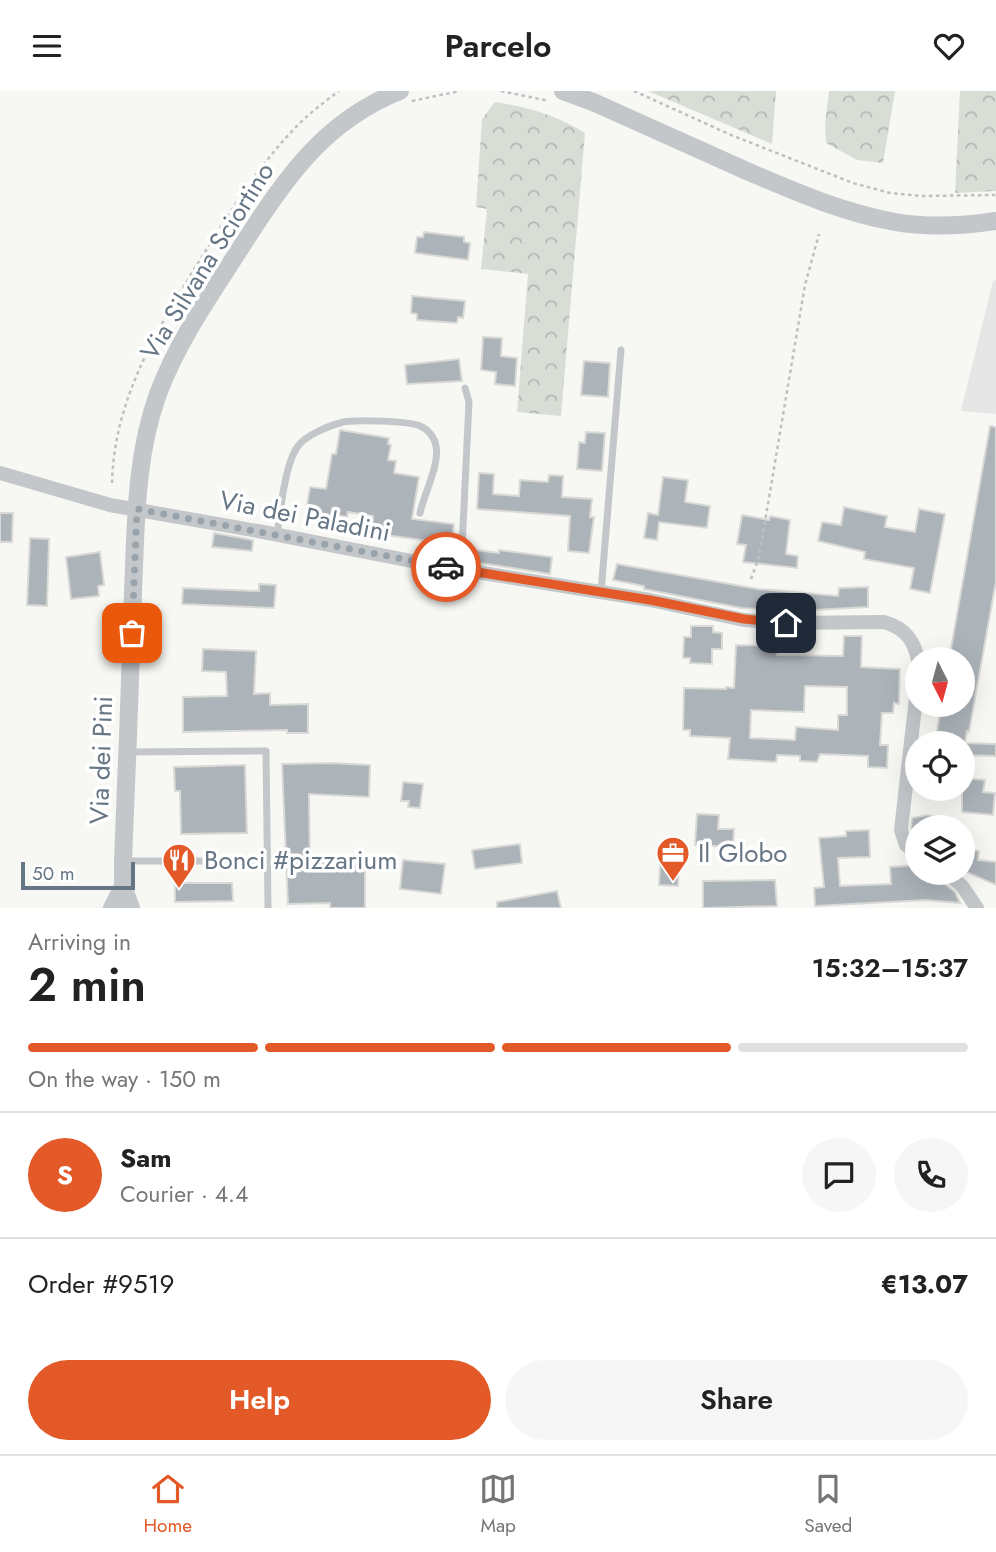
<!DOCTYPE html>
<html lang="en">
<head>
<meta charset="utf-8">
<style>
  :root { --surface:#fff; --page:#f6f6f6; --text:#222; --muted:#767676; --line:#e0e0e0; --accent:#e35a28 }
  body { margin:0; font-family:Jost,sans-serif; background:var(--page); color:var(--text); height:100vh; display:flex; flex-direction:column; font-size:26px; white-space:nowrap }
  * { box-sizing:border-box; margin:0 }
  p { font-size:23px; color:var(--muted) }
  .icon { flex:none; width:38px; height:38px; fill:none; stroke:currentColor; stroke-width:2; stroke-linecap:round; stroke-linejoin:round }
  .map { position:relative; height:817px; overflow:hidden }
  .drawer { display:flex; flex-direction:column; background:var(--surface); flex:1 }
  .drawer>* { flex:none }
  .needle { width:46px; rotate:174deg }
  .fabs { position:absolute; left:905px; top:556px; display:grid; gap:14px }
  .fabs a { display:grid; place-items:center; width:70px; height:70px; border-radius:50%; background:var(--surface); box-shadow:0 7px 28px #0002; font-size:35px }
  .scale { position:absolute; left:21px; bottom:18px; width:114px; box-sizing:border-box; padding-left:7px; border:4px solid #667685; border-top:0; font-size:19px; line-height:24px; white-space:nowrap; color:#667685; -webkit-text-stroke:5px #fff; paint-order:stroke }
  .pin { position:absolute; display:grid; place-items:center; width:60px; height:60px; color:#fff; margin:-30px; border-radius:14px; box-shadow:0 4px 10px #0006 }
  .courier { position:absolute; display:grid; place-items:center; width:70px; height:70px; margin:-35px; border:5px solid #e35a28; border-radius:50%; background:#fff; color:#222; box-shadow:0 2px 9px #0007 }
  .overview em { font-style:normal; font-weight:600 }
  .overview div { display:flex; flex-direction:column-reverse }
  .overview { display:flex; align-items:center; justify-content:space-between; height:119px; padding:0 28px }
  h1 { font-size:46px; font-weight:600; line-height:52px }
  .bar { display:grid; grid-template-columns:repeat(4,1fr); gap:10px 7px; align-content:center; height:84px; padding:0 28px }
  .bar i { height:9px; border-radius:5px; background:var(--line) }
  .bar .active { background:var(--accent) }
  .bar p { grid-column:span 4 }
  .line { display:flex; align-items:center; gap:18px; padding:0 28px; border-top:2px solid var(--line) }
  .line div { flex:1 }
  .round { display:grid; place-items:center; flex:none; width:74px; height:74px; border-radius:37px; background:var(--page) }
  .button { display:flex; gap:14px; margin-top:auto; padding:14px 28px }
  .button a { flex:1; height:80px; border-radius:42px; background:var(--accent); color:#fff; font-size:28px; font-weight:600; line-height:80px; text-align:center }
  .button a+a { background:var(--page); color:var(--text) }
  header { display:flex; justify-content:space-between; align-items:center; height:91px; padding:0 28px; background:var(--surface); font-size:32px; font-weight:600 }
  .menu { display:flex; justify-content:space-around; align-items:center; height:98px; border-top:2px solid var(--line); background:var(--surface); font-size:19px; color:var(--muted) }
  .menu a { display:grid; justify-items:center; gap:4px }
  .menu .active { color:var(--accent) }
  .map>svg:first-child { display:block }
</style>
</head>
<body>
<header><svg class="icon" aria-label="menu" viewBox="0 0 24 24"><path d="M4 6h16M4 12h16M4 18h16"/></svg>Parcelo<svg class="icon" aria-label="heart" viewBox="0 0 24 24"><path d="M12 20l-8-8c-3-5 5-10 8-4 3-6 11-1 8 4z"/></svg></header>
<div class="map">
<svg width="996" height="817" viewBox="0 0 996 817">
  <defs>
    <pattern id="forest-crowns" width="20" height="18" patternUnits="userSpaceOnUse" patternTransform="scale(1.75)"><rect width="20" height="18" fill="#d8ded5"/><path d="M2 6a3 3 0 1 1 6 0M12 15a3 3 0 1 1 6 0" fill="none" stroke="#b3b9b2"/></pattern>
  </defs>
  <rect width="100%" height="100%" fill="#f7f7f4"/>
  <!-- built -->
  <path fill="#e5e6e5" d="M996,189V323L961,320L993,190Z"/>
  <!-- forest -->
  <path fill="url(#forest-crowns)" d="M648,0H776L772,53Z
    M829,0H895L883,72L857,69L826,52L825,33Z
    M960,0H996V100L955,102Z
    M495,11C529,16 556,24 585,42L561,325L517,321L528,183L481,178L487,118L476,116L482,28Z"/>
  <!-- building -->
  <path fill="#acb3b9" stroke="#d9d9d6" stroke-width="2" fill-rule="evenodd" d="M424,141L464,146V151L470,152L468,169L415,162L417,146H423Z
    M412,205L465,210L463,227L458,226L457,232L417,229V223L411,222Z
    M483,246L502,247L501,265L517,267L515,295L495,293L496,281L481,279Z
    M459,268L462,290L407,293L405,274Z
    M584,270L610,272L608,306L581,304Z
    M990,335L996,336V490L969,641L967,640L965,652L936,647L941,614H962V569H949Z
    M340,339L389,347L388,353L391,354L388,369L396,370L394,382L419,386L412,428L454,433L451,453L371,442L373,425L348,421L347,426L340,425L339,436L320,434L321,428L305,426L310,396L326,398L332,363H336Z
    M586,341L605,342L602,380L577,378L579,351L585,352Z
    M479,382L494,383L493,403L519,405L520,389L548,391L549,384L563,385L562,406L592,408L590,426H594L589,462L568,460L570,425L477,418Z
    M663,386L688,389L685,411L710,415L707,437L659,431L657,449L644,447L648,422L658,424Z
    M844,416L887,425L885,436L915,441L919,418L945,423L930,502L910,498L914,477L864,468L865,461L818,450L822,431L841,434Z
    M0,422H13L12,451H0Z
    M742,424L769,429L770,425L790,429L786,463L798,465L797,477L743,471L746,454L737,453Z
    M214,442L253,449L252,460L212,456Z
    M30,447L49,448L47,515L27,514Z
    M469,458L499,462V459L552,466L550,483L468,470Z
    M100,461L104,494L98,495L99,505L71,508L66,466Z
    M617,473L758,498L838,505L839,497L868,496V516L795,520L741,517L644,498V495L613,489Z
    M259,493L276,494L274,517L182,513L183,497L259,500Z
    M691,535H713V541L722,542V558H712V573L690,572V567H683L684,546H691Z
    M844,545H862L861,576L900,578L899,613L894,612L893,622H882L880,654H888L887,677L868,676V665L820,663L817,671L800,670V665L777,664L776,671L728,668L730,647L690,645V639H683L684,597L726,598V596L734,597L736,554L777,555V564L843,565ZM805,595L847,596V624H838V639L796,636L795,649L750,647L751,619L804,621Z
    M203,558L256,560L254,603L270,602V614L308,613V642H287V639L183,641V606L227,605L226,581L202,580Z
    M962,652L996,653V665L962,664Z
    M330,672L370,674L369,706L309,703L310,770H365V817H330V812L288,813L282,673Z
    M245,674L247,742L181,743L180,700H175L174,676Z
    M962,687L985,689L983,701L995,702L993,724L962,721Z
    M403,691L423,693L420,717L408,716L409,710H401Z
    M697,723L719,724L718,738H734L733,756L695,754Z
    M927,724L961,732L960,737H911L912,727Z
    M869,739L870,766L838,767L840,795L891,793L890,776L917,774V782H938L940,789L955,801L960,812L927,809L815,815L814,797L824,796L819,747L846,745V740Z
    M520,753L522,772L475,778L472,759Z
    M661,755L680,756L678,795L659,794Z
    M962,757L979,760L978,769L996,771V794L962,779Z
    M403,769L445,773L441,803L400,798Z
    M775,789L777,815L703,817V790Z
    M175,792H232L233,810L175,811Z
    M557,800L561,817H497V811Z"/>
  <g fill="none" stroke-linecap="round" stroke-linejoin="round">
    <!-- path -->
    <path stroke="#bdbfc1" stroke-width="2.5" stroke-dasharray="3.5 3.5" stroke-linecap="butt" d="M501,0L549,10
      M634,0L731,44L853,92L890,102L922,105L996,104
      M412,10L460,0
      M112,392C114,311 154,244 195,177C225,129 255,79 294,38C307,24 323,12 339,0
      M751,488L759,466L805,194L819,143"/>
    <!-- service -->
    <path stroke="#c3c7ca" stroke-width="7" d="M277,444C280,422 285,372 298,355C305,345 328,335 340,332C351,328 410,330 420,335C428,338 435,347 436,355C440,373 424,403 420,422
      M461,478L469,311L465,297
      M601,501L621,259
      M128,661L266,660L268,817
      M124,770H267"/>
    <!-- minor -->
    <path stroke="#c3c7ca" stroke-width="14" d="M0,382L110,414L263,441L427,473L650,509L744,529L786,532L884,531C904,537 914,548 918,569
      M917,598L901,739L906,754L917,762
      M947,782L962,795L977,817"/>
    <!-- tertiary -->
    <path stroke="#c3c7ca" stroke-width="18" d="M563,0L593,11C645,34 697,58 749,81C796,101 844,122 895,131C929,137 963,135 996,130
      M112,817L123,795
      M131,817L123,795V770C127,680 130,591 133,501C136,434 135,366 158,303C179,247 215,197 247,147C288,83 327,29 400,0"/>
  </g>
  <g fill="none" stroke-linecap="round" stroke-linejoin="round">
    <!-- done -->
    <path stroke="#99a3ac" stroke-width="7" stroke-dasharray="0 12.6" d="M132,542L137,418L446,476"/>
    <!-- route -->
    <path stroke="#e35a28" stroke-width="9" d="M446,476L650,509L744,528L786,532"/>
  </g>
  <!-- icons -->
  <defs>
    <symbol id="office-pin" viewBox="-11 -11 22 30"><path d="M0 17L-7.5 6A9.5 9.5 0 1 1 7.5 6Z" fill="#e35a28" stroke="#fff"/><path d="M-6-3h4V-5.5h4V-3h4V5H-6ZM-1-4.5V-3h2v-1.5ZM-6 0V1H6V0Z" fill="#fff"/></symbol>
    <symbol id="restaurant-pin" viewBox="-11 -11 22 30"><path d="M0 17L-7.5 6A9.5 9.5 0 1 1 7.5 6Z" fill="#e35a28" stroke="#fff"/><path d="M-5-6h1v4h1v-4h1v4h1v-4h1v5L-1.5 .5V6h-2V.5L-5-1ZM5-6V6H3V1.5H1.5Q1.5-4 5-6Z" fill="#fff"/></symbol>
  </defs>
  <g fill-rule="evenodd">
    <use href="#office-pin" x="654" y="743" width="38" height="52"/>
    <use href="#restaurant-pin" x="160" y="750" width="38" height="52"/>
  </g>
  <g text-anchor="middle" stroke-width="7" stroke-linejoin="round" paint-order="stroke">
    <!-- street labels -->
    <g font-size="26" fill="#667685" stroke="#fff">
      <text transform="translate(207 170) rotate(-58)" y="9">Via Silvana Sciortino</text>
      <text transform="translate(305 425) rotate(11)" y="9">Via dei Paladini</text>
      <text transform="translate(101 669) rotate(-88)" y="9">Via dei Pini</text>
    </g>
    <!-- poi labels -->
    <g font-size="26" fill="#667685" stroke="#fff" text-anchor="start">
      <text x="698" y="771">Il Globo</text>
      <text x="204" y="778">Bonci #pizzarium</text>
    </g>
  </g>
</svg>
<div class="fabs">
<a><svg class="needle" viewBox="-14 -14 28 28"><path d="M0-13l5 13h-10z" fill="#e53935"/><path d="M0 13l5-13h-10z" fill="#767676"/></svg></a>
<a><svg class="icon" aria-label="locate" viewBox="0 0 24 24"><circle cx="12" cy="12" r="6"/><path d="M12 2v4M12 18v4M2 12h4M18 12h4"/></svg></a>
<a><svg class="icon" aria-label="layers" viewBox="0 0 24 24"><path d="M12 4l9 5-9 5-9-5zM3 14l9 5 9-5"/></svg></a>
</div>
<div class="scale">50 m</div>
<div class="pin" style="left:132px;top:542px;background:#ea580c"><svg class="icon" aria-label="bag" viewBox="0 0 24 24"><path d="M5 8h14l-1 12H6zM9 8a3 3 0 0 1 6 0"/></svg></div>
<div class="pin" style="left:786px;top:532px;background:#1f2937"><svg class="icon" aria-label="home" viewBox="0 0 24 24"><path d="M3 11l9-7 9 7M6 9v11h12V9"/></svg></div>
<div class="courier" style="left:446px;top:476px"><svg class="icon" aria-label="car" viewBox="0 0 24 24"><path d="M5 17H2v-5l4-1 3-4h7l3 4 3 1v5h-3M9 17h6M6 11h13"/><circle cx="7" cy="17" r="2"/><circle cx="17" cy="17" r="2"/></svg></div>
</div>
<section class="drawer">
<div class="overview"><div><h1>2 min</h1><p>Arriving in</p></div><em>15:32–15:37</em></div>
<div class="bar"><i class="active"></i><i class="active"></i><i class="active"></i><i></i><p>On the way · 150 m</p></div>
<div class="line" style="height:126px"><b class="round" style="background:var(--accent);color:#fff">S</b><div><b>Sam</b><p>Courier · 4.4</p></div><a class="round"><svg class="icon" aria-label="chat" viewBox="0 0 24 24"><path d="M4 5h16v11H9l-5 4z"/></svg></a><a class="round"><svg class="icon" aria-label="phone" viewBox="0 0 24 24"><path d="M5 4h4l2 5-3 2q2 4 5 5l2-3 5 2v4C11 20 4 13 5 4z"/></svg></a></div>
<div class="line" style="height:91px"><div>Order #9519</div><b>€13.07</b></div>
<div class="button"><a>Help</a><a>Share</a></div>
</section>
<nav class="menu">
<a class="active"><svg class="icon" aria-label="home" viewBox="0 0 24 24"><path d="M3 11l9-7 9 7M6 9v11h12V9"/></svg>Home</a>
<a><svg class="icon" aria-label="map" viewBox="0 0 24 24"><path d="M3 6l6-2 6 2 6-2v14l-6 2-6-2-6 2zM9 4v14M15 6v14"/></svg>Map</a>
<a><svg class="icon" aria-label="saved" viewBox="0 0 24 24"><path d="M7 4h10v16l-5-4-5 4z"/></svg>Saved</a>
</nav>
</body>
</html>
